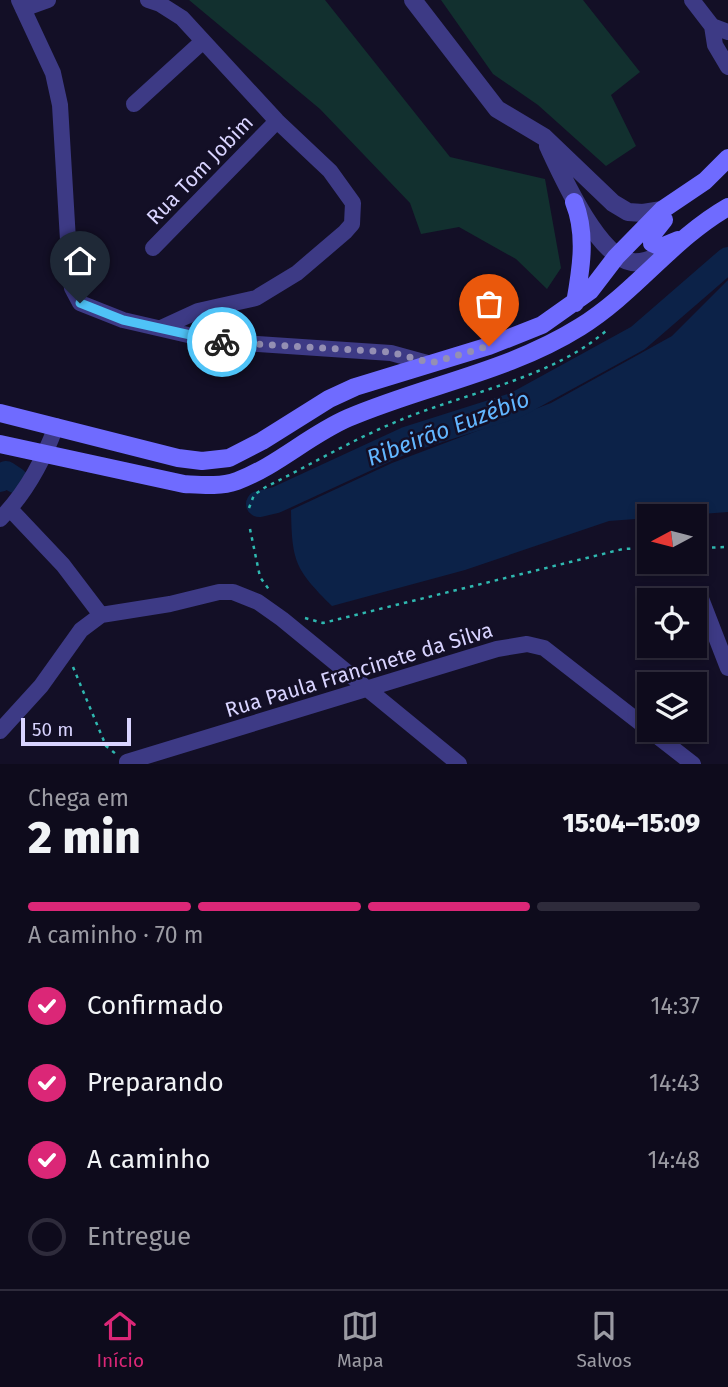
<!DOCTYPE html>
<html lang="pt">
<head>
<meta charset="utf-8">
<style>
  :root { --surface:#0e0b1c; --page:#1c1929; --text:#f1f3f6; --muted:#9b9ba3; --line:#2e2b3b; --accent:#db2777 }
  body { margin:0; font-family:"Fira Sans",sans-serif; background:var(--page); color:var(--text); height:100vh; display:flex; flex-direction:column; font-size:26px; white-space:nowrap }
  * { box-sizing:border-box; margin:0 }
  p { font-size:23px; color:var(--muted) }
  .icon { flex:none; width:38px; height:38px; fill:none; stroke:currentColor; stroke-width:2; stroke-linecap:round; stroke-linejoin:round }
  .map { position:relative; height:764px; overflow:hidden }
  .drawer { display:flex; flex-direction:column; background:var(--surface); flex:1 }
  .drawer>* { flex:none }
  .needle { width:46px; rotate:263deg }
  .buttons { position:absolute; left:637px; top:504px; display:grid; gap:14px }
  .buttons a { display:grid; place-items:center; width:70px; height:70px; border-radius:0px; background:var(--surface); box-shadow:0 4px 10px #0003,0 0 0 2px var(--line); font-size:35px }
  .scale { position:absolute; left:21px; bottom:18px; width:110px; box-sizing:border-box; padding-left:7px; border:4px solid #d9d4ff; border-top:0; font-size:19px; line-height:24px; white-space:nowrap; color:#d9d4ff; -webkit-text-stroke:5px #130f26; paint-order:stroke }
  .pin { position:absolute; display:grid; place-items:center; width:60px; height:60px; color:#fff; margin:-72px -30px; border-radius:50% 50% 50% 0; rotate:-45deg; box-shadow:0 0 7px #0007 }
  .pin .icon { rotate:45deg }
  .courier { position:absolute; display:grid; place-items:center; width:70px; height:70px; margin:-35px; border:5px solid #4fc3f7; border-radius:50%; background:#fff; color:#222; box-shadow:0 2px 9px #0007 }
  .summary em { font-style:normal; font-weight:800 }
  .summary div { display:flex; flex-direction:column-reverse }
  .summary { display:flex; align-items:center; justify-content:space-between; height:119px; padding:0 28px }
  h1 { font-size:46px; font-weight:800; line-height:52px }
  .bar { display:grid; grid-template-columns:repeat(4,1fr); gap:10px 7px; align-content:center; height:84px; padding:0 28px }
  .bar i { height:9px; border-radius:5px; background:var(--line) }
  .bar .current { background:var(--accent) }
  .bar p { grid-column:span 4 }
  ol { padding:0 28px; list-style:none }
  li { display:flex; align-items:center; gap:21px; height:77px }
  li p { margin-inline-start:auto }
  li .icon { padding:7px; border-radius:50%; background:var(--accent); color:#fff; stroke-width:4 }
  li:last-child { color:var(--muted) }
  li i { width:38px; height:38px; border:4px solid var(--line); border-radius:50% }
  .tabs { display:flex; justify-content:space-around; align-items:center; height:98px; border-top:2px solid var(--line); background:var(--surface); font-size:19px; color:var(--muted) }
  .tabs a { display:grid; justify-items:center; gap:4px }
  .tabs .current { color:var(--accent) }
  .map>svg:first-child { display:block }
</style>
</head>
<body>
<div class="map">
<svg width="728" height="764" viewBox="0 0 728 764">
  <rect width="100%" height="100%" fill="#130f26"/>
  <!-- green -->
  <path fill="#12302f" d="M189,0H325L450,157L545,179L561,268L547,289L516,259L459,227L421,234L410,203L320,109Z
    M441,0H583L640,72L611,95L636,146L606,166L538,105L493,74Z"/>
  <!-- water -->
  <path fill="#0c2248" d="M728,280V512L609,521L465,570L332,606C295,569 292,562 291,510L392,463L551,403L672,336Z"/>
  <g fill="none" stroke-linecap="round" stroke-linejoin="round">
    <!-- river -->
    <path stroke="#0c2248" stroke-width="26" d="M0,479L6,474L15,480
      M259,504L276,500L406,440L516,405L638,338L728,260"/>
    <!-- path -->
    <path stroke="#2fb8b0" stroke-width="2.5" stroke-dasharray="3.5 5" stroke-linecap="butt" d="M249,508L254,495L264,488C308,466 352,440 398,421C464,393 554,378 608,329
      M250,529L260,577L270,591
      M695,548L728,547
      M305,618L323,623L623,549L649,548
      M73,667L106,746L116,754"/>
    <!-- minor -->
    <path stroke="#3d3a85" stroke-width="16" d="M19,0L53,73L60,105L70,274L72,288L80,303L123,320L214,341L391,353L431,364
      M148,0L160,4L182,18L277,121L330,171L353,203L352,224L345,232L297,273L256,298L198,311L161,328
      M692,0L712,26L715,45L728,67
      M23,9L48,0
      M712,26L728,32
      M134,104L202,42
      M153,248L277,121
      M10,509L63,565L101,615
      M0,519C25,494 44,459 56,426
      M700,596L728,668
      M0,731L41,686L81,630L101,615L170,604L219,592H233L258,602L282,619L459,764
      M127,762L497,649L527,644L544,648L693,764"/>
    <!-- tertiary -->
    <path stroke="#3d3a85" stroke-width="18" d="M413,0L497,109L544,137L613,203L628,212L643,213L662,210
      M548,146C562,176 598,257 632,262C645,264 657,256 669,252"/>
    <!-- secondary -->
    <path stroke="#6f6bff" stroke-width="18" d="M574,202C587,234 581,270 575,303
      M664,220L652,235V243L661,247L678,240
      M0,413L178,458L202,461L229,458L262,441L329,399L355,387L489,346L542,325L590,291L616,257L662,210L705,181L728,158
      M0,444L184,484C202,485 220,487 237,481C277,466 309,435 348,418C425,385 508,372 580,327C635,293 672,239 728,207"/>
  </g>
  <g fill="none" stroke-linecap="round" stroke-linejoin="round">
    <!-- done -->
    <path stroke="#948fb3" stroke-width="7" stroke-dasharray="0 12.6" d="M222,342L391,352L431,363L489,346"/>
    <!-- route -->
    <path stroke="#4fc3f7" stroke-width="9" d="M80,303L123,320L222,342"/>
  </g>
  <g text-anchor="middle" stroke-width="5" stroke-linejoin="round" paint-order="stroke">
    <!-- street labels -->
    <g font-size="21" fill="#d9d4ff" stroke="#130f26">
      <text transform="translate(200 170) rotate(-46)" y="7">Rua Tom Jobim</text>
      <text transform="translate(359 670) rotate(-17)" y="7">Rua Paula Francinete da Silva</text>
    </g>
    <!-- water labels -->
    <g font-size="23" font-style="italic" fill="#62b6ff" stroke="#130f26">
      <text transform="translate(448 428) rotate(-21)" y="8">Ribeirão Euzébio</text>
    </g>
  </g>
</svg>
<div class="buttons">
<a><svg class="needle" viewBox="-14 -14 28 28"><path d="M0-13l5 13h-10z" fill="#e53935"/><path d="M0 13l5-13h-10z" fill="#9b9ba3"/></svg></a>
<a><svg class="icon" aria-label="locate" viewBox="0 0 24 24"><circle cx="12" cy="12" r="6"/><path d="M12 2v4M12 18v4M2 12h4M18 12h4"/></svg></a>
<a><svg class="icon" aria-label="layers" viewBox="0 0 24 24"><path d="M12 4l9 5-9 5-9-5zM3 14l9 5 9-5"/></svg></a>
</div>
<div class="scale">50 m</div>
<div class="pin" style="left:489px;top:346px;background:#ea580c"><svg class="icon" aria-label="bag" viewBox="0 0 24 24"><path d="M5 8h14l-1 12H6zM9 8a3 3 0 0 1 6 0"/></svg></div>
<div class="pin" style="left:80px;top:303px;background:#1f2937"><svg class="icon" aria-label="home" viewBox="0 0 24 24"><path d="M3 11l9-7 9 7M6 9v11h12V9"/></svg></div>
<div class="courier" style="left:222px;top:342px"><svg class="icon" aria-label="bike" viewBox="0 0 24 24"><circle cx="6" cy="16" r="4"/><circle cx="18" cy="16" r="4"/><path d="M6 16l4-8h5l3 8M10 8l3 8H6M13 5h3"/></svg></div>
</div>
<section class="drawer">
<div class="summary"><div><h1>2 min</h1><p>Chega em</p></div><em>15:04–15:09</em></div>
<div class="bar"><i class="current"></i><i class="current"></i><i class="current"></i><i></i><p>A caminho · 70 m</p></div>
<ol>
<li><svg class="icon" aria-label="check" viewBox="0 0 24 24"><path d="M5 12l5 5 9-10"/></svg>Confirmado<p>14:37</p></li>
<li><svg class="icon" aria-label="check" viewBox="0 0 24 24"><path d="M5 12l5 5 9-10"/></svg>Preparando<p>14:43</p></li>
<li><svg class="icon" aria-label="check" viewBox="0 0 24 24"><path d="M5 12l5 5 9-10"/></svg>A caminho<p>14:48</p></li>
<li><i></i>Entregue</li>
</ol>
</section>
<nav class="tabs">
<a class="current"><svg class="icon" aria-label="home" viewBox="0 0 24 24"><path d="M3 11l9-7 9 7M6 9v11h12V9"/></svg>Início</a>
<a><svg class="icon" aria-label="map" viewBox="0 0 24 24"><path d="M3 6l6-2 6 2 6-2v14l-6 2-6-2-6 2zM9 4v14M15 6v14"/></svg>Mapa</a>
<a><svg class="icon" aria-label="saved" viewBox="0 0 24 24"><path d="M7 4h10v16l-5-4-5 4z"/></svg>Salvos</a>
</nav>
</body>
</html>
